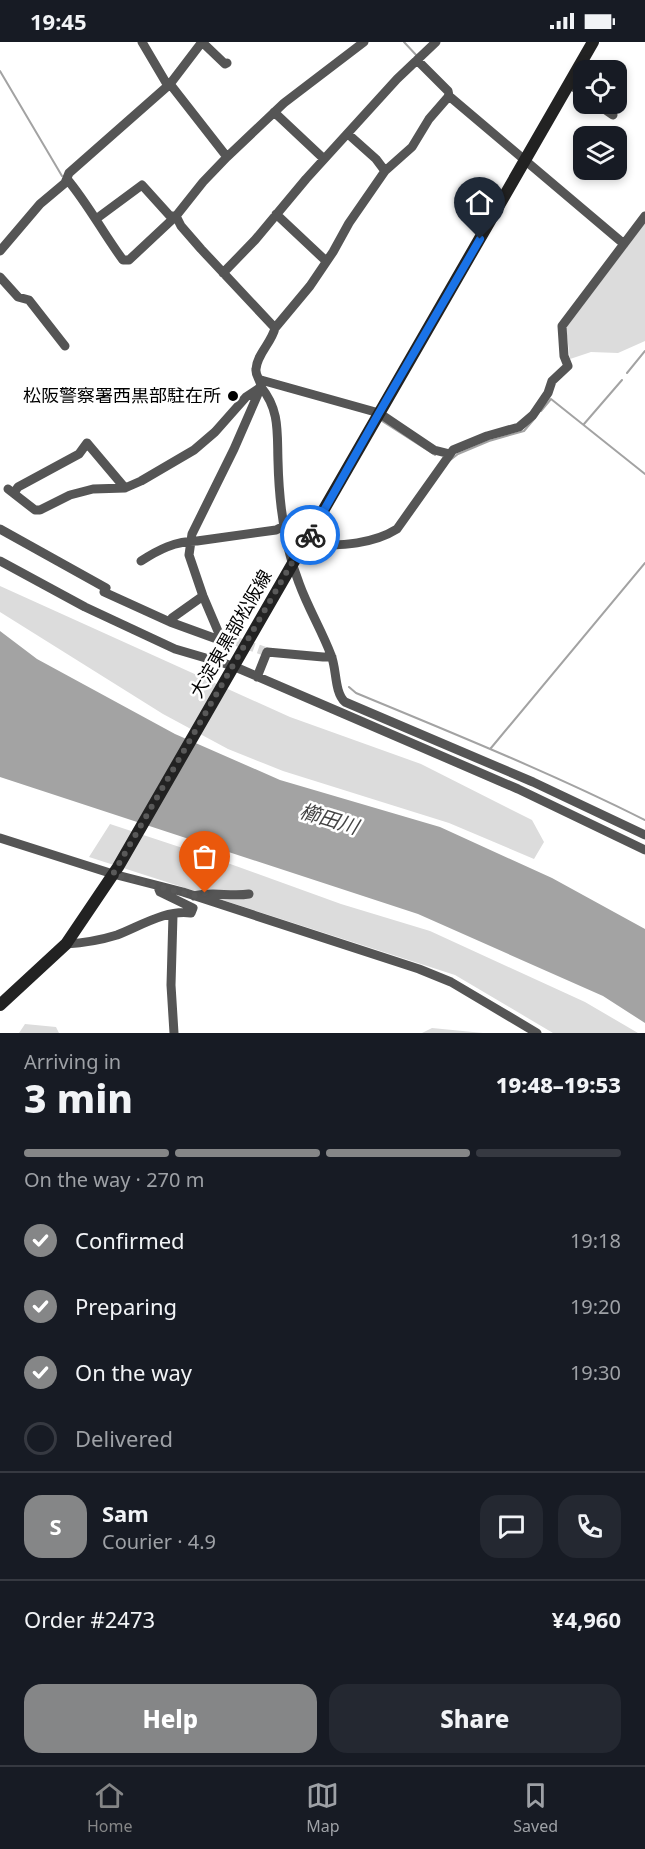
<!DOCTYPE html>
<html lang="en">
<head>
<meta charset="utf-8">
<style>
  :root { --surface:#171b24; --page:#242831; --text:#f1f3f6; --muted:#9ea1a6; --line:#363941; --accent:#858687 }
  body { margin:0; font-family:"Noto Sans","Noto Sans JP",sans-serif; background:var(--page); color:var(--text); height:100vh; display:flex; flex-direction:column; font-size:22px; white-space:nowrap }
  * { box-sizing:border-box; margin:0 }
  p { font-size:20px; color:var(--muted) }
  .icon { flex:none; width:33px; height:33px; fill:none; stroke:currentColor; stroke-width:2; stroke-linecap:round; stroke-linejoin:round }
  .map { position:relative; height:991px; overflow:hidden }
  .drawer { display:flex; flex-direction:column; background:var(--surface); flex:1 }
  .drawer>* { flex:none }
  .controls { position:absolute; left:573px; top:18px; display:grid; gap:12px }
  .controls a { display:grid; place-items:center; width:54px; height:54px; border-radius:12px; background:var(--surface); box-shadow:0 3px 9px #0003; font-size:30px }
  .pin { position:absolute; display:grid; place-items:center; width:51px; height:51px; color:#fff; margin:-62px -26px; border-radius:50% 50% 50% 0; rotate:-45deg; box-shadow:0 0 6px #0007 }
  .pin .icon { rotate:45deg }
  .courier { position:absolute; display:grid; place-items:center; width:60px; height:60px; margin:-30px; border:4px solid #1a73e8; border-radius:50%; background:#fff; color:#222; box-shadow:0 2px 8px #0007 }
  .summary em { font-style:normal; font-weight:800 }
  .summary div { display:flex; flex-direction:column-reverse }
  .summary { display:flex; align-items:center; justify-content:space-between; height:102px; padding:0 24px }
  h1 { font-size:39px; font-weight:800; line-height:45px }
  .bar { display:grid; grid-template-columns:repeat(4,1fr); gap:9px 6px; align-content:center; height:72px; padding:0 24px }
  .bar i { height:8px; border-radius:4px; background:var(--line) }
  .bar .current { background:var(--accent) }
  .bar p { grid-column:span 4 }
  .line { display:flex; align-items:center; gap:15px; padding:0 24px; border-top:2px solid var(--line) }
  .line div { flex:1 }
  .round { display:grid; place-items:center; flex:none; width:63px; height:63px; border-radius:18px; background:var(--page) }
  ol { padding:0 24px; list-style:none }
  li { display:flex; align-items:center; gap:18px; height:66px }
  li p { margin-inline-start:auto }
  li .icon { padding:6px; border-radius:50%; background:var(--accent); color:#fff; stroke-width:4 }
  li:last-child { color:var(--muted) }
  li i { width:33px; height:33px; border:3px solid var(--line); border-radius:50% }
  .button { display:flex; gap:12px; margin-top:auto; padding:12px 24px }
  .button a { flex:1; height:69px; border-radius:18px; background:var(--accent); color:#fff; font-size:24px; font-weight:800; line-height:69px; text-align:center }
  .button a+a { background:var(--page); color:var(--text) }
  .status { display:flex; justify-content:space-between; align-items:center; height:42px; padding:0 30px; background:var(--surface); direction:ltr }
  .status svg { height:16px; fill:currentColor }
  .dock { display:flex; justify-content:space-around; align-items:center; height:84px; border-top:2px solid var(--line); background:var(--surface); font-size:16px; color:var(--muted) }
  .dock a { display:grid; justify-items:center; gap:3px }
  .dock .current { color:var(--accent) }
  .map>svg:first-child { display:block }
</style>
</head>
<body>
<div class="status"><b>19:45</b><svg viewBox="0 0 49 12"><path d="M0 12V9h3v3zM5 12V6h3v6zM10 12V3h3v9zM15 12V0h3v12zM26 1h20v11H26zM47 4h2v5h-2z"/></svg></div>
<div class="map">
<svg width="645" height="991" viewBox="0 0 645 991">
  <rect width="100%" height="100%" fill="#fff"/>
  <!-- green -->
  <path fill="#dcdcdc" d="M645,181V299L618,311L591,310L570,317L566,286Z
    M0,544L290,675L421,722L532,778L544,800L534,817L449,781L283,729L228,707L163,672L0,570Z
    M110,782L222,819L341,862L430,889L585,960L638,991H553L455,933L89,815Z
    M25,982L56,985L59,991H19Z
    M432,986L483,991H422Z"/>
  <!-- water -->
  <path fill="#a3a3a3" d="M0,589L37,617L175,692L280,738L440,785L552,836L645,887V981L603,954L418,872L0,735Z"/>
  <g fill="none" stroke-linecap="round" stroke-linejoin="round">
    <!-- stream -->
    <path stroke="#a3a3a3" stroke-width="2" d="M404,0L418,15
      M0,29L62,134
      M627,331L645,309
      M541,369L551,357L645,432
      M382,379L435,413
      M584,382L622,338
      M449,419L458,412L489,399L524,389L535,376
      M349,645L356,651C453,691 551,731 645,778
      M491,706L645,521"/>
    <!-- minor-tunnel -->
    <path stroke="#d9d9d9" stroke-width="9" stroke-dasharray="9 4.5" stroke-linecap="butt" d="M220,594L267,610"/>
    <!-- minor -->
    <path stroke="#555" stroke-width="9" d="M142,0L168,44
      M202,0L225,22L227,21
      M417,18L448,49L449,54L624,202
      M170,42L227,115
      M569,42L584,52
      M597,62L613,73
      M274,70L324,117
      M348,92L376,117L385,129
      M67,137C88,162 103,191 123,218H129L176,174L203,140L227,115L284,61L364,0
      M276,172L326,219
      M96,177L142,143L170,174H176L181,184L201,207L275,286
      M0,209L40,162L65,141L69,131L170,42L202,0
      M223,231L255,198L306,137L397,37L436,0
      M0,235L18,255L29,258L65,304
      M261,338L379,371L434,408L450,412
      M261,345C280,368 277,391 278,419C279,460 284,503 299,541C308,566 322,589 331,613C337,627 334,650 345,660L533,740L645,793
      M8,447L35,468H40L70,453L93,447L125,446L141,439L194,408L215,390L246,355L261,345
      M14,451L18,445L79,412L87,401L125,446
      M0,487L106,546L104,550L170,580L214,596L220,594L203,554L189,513L192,492L234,407L261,345C261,338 255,334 256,327C257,312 272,300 275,286L310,244L333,210L349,181L385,129L412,105L429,77L449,54
      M304,504C336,503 370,504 397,487L453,408L487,394L519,385L533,373L548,351L552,339L568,324L564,314L562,284L645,174
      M0,519L85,565L175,607L233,624L342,671L518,747L645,808
      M141,519C158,508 175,499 197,499L276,488L284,484
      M170,580L172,576L203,554
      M257,635L267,610L323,615H332
      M0,796L113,832L183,850L419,927L451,940L537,991
      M194,854C212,849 230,855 249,852
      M173,873L171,943L174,991
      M66,902C83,901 101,898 117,893C140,884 167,867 191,871L193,866L160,850L158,845"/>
    <!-- secondary -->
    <path stroke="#222" stroke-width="12" d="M0,963L66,902L118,825L593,0"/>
  </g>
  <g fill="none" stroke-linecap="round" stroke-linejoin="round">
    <!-- done -->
    <path stroke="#595959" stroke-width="6" stroke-dasharray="0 10.8" d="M205,851L194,854L113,832L293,519L310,493"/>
    <!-- route -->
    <path stroke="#1a73e8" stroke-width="8" d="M310,493L379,371L480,197"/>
  </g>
  <!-- markers -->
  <circle fill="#000" stroke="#fff" stroke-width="2" cx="233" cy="354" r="6"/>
  <g text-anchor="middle" stroke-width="5" stroke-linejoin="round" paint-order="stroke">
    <!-- poi labels -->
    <g font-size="18" fill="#000" stroke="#fff" text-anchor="end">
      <text x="221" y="360">松阪警察署西黒部駐在所</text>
    </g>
    <!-- street labels -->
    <g font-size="18" fill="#000" stroke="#fff">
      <text transform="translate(231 592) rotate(-60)" y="6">大淀東黒部松阪線</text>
    </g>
    <!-- water labels -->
    <g font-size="20" font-style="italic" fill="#444" stroke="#fff">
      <text transform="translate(329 777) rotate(17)" y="7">櫛田川</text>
    </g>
  </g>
</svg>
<div class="controls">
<a><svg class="icon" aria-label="locate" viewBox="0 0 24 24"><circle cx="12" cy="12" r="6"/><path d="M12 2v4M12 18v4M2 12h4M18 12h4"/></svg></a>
<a><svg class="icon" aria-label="layers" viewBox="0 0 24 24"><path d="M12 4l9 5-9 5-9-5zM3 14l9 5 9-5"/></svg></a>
</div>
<div class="pin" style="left:205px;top:851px;background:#ea580c"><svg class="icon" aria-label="bag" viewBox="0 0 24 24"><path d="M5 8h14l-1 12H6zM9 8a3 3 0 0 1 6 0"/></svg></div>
<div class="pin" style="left:480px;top:197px;background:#1f2937"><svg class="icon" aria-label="home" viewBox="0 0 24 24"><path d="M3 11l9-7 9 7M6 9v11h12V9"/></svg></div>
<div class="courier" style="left:310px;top:493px"><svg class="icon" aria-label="bike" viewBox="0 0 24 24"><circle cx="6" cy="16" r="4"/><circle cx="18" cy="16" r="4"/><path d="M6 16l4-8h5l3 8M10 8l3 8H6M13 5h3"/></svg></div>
</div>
<section class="drawer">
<div class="summary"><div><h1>3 min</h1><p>Arriving in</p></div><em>19:48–19:53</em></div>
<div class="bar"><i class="current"></i><i class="current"></i><i class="current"></i><i></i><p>On the way · 270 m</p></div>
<ol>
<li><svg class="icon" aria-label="check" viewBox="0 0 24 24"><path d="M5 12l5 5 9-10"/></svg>Confirmed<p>19:18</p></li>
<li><svg class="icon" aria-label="check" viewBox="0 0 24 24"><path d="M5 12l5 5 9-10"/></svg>Preparing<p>19:20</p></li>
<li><svg class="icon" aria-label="check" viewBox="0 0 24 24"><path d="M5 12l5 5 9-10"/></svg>On the way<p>19:30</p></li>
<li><i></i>Delivered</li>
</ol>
<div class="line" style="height:108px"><b class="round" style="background:var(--accent);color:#fff">S</b><div><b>Sam</b><p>Courier · 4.9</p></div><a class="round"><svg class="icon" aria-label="chat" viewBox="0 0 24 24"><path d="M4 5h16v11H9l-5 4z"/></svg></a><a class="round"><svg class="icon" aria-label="phone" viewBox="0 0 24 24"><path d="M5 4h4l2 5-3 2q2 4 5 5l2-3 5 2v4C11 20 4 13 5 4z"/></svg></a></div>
<div class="line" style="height:78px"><div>Order #2473</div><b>¥4,960</b></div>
<div class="button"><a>Help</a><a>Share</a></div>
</section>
<nav class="dock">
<a class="current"><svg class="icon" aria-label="home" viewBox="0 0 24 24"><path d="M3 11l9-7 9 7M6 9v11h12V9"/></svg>Home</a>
<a><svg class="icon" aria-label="map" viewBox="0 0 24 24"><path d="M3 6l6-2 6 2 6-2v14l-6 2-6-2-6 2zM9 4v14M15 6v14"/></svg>Map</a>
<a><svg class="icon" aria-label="saved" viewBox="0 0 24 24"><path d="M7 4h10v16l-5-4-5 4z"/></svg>Saved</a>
</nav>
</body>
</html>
